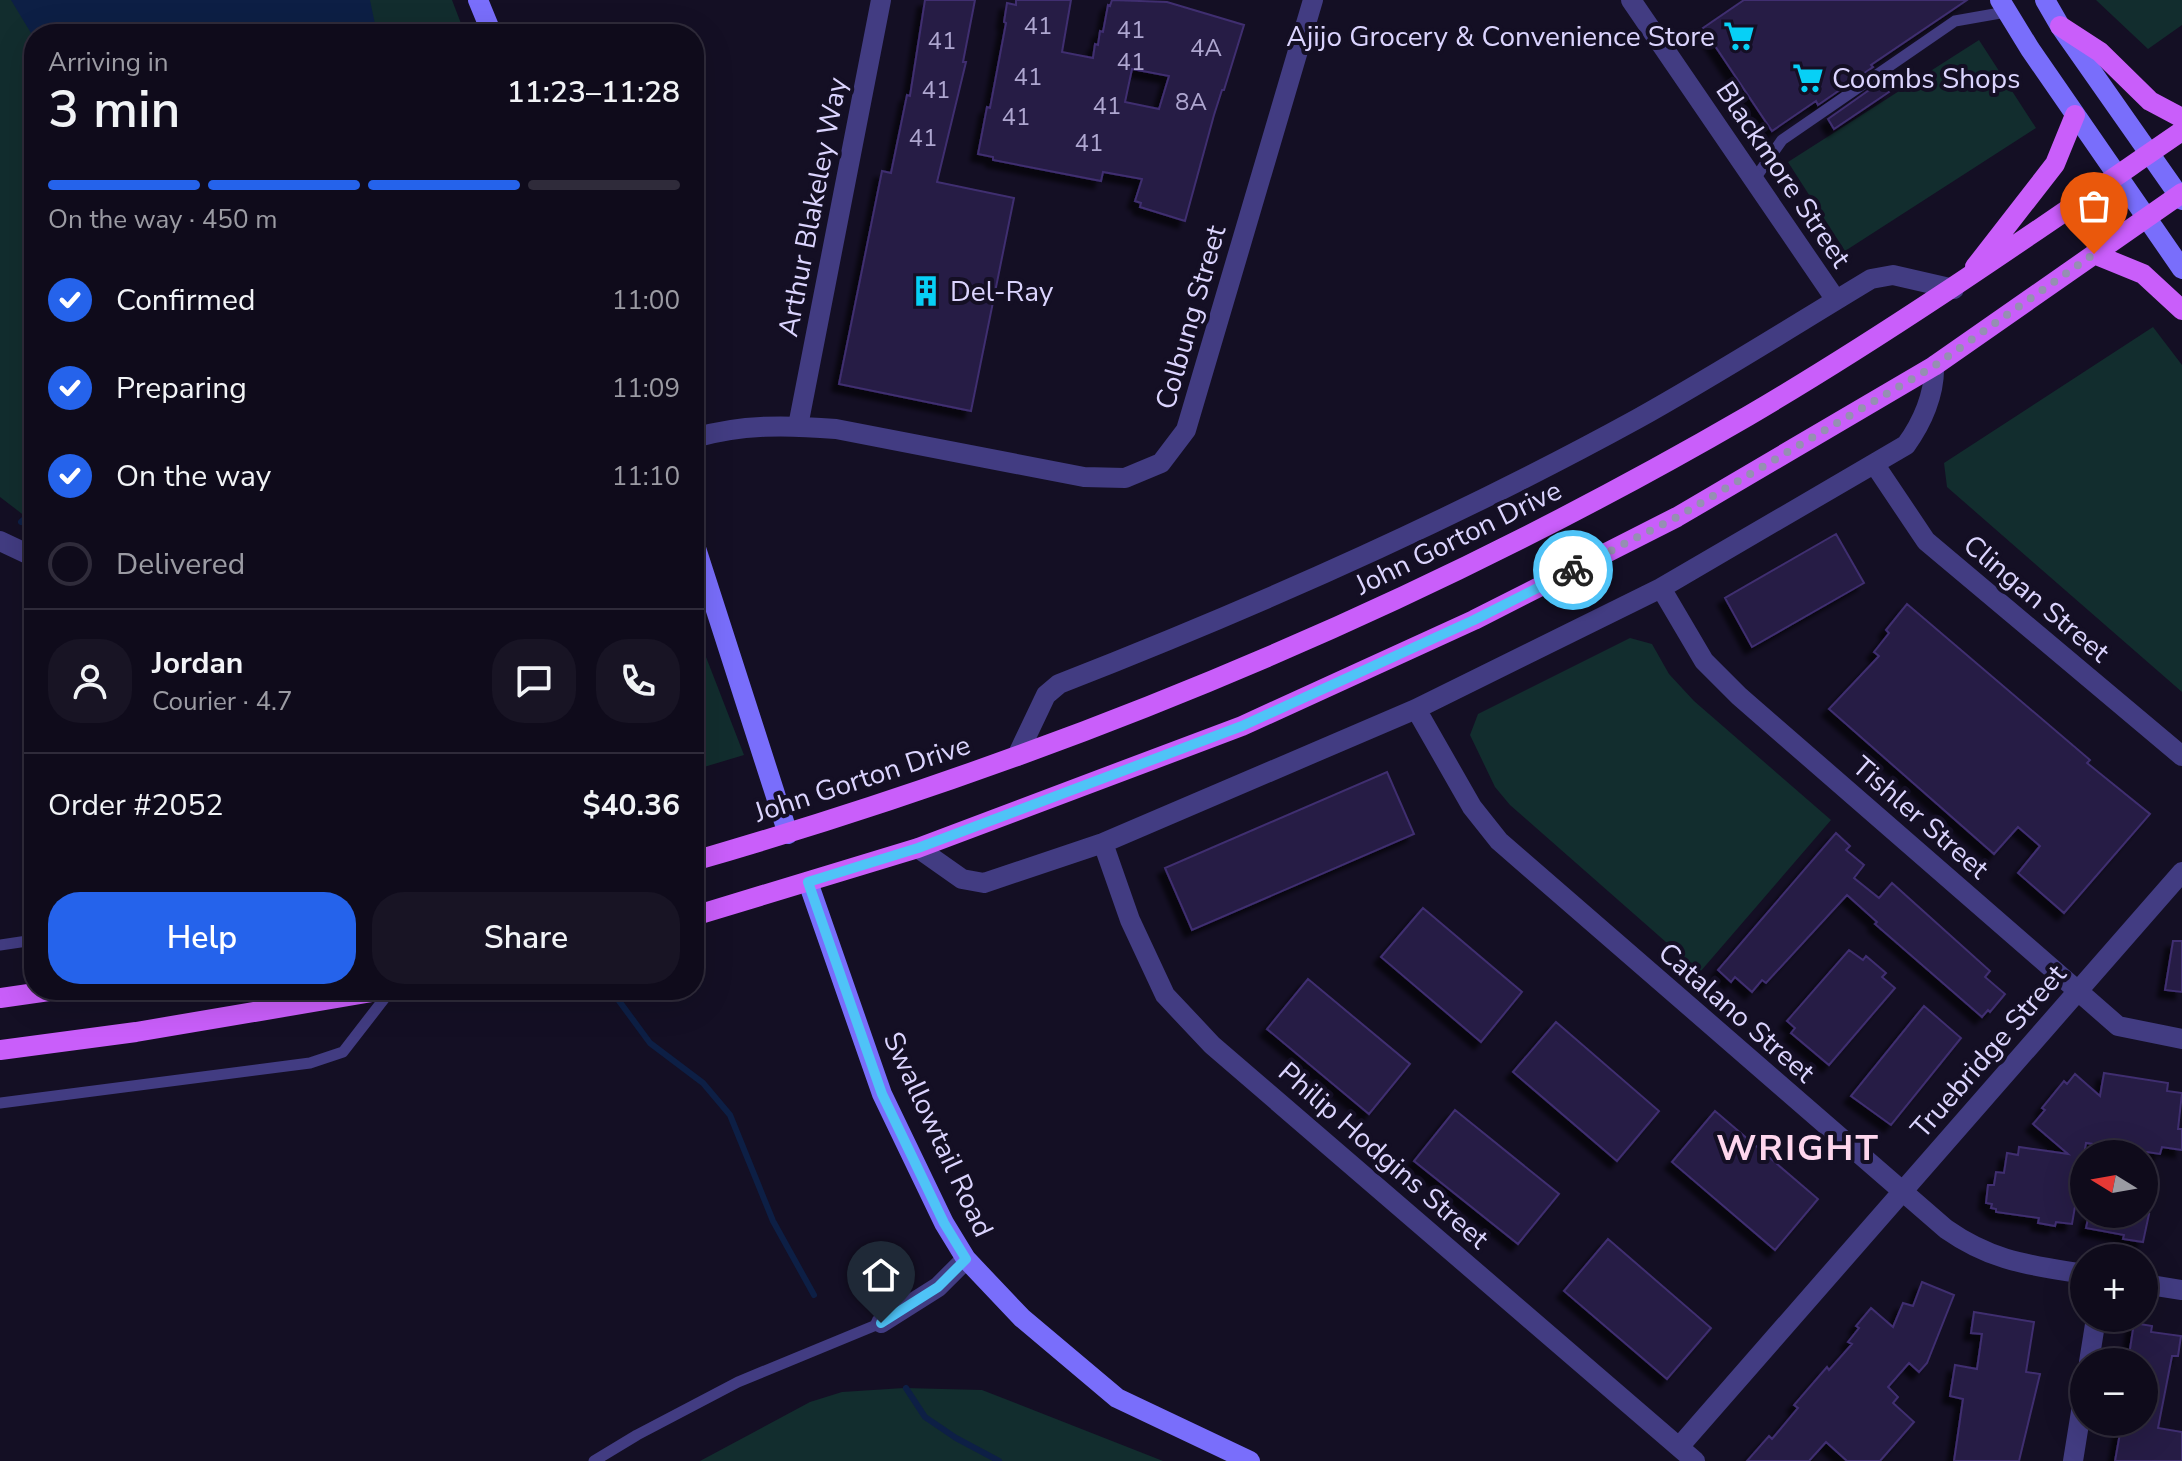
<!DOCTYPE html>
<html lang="en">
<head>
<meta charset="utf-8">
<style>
  :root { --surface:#0f0b1b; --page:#181424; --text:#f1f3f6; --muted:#9b9ba3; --line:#2f2b3a; --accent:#2563eb }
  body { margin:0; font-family:"Nunito Sans",sans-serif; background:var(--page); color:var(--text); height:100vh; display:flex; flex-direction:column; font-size:30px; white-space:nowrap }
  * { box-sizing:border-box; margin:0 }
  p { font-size:26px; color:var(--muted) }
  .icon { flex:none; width:44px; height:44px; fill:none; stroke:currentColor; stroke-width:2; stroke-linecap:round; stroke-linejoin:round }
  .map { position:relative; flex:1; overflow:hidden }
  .details { position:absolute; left:24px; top:24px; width:680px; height:976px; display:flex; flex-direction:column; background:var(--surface); border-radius:32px; box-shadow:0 8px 32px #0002,0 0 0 2px var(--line) }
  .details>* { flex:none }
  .needle { width:52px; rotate:281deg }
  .buttons { position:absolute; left:2070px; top:1140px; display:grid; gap:16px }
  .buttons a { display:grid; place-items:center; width:88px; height:88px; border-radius:50%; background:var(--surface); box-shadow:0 8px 32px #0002,0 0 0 2px var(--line); font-size:40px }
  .pin { position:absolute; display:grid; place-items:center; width:68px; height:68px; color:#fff; margin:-82px -34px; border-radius:50% 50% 50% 0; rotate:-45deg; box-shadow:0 0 8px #0007 }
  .pin .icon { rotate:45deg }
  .courier { position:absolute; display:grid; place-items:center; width:80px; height:80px; margin:-40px; border:6px solid #4fc3f7; border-radius:50%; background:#fff; color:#222; box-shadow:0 2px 10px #0007 }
  .summary em { font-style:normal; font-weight:600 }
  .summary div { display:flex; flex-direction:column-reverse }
  .summary { display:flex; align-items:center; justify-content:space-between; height:136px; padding:0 24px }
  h1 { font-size:52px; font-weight:600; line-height:60px }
  .bar { display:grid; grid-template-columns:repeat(4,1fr); gap:12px 8px; align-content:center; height:96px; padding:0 24px }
  .bar i { height:10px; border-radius:6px; background:var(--line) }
  .bar .selected { background:var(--accent) }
  .bar p { grid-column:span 4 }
  .line { display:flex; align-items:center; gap:20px; padding:0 24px; border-top:2px solid var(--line) }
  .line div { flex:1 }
  .round { display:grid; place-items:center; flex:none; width:84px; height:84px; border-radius:32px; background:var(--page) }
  ol { padding:0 24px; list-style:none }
  li { display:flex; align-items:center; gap:24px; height:88px }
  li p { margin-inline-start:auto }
  li .icon { padding:8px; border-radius:50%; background:var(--accent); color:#fff; stroke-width:4 }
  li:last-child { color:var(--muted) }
  li i { width:44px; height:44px; border:4px solid var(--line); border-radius:50% }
  .action { display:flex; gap:16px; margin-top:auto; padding:16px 24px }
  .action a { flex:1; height:92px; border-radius:32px; background:var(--accent); color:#fff; font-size:32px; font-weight:600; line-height:92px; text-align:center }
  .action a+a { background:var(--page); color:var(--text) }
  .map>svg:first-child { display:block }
</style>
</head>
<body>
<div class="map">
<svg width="2182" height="1461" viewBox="0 0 2182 1461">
  <defs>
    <filter id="shadow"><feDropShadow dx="-7" dy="7" stdDeviation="2" flood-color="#0009"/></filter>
  </defs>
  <rect width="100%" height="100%" fill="#140f24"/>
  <!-- green -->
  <path fill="#122d2e" d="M0,0H452L465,34H34V523L0,497Z
    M2096,0H2182V25L2148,49Z
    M1979,40L2036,128L1845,251L1788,162Z
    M2153,327L2182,365V692L1947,487L1944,463Z
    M694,626L744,755L694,770Z
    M1630,638L1652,644L1669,674L1694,701L1831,820L1700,972L1510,805L1495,787L1470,735L1478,714Z
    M904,1388L982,1390L1163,1461H700L810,1402L842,1392Z"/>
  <!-- water -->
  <path fill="#0d1f45" d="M11,0H370L377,34H34V38Z"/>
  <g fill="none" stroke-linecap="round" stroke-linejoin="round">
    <!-- stream -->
    <path stroke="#0d1f45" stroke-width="6" d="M21,522L34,510
      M611,990L650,1043L703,1083L730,1115L773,1221L814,1295
      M906,1388L925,1417L956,1438L999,1461"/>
  </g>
  <!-- building -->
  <path fill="#261c45" stroke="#3f2f70" stroke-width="2" fill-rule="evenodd" filter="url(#shadow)" d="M925,0H975L963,62H966L937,182L1014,198L971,411L839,384L882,171L891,173L907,95L910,96Z
    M1016,0H1071L1062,52L1093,58L1095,44L1098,45L1100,31L1103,32L1108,5L1110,6L1112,0L1167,2L1244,25L1224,90H1222L1214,115L1185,221L1140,207L1141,203L1135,201L1142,179L1103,172L1101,181L993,160V157L978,154L987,107L990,108L1006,23L1004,22L1007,3L1016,5ZM1132,69L1169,76L1159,109L1125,102Z
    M1744,0H1967L1871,65L1873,67L1818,105L1816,101L1772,131L1703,28Z
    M1882,81L1889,92L1834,129L1828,119Z
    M1836,534L1864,583L1752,647L1725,598Z
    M1907,604L2090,760L2087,763L2150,814L2064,913L2018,873L2040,846L2018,827L1994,854L1829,709L1879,656L1874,652L1889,633L1886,630Z
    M1387,772L1414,834L1192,930L1165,868Z
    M1836,833L1850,846L1846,850L1864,865L1854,878L1879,898L1892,883L1990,971L1985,977L2005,994L1990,1012L1988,1010L1982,1017L1875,924L1877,922L1847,895L1766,983L1762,980L1752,992L1735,977L1731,982L1718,970Z
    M1423,908L1522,992L1481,1042L1381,957Z
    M2173,941H2182V992L2165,990Z
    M1849,950L1863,960L1866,956L1886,973L1882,977L1895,988L1829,1065L1791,1033L1795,1028L1787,1021Z
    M1308,979L1410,1064L1369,1114L1267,1029Z
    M1924,1006L1961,1038L1891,1125L1851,1096Z
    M1556,1022L1659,1111L1617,1161L1513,1072Z
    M2104,1073L2168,1083L2167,1091L2182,1093L2178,1129H2182V1150L2162,1147L2160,1154L2086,1143L2072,1224L2056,1222L2055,1226L2038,1223L2039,1218L1996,1212V1209L1991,1208L1992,1204L1986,1203L1988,1185H1994L1996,1172L2004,1173L2007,1153L2018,1155L2019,1147L2068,1154L2033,1124L2045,1110L2042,1108L2064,1081L2067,1084L2075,1074L2100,1096Z
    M1455,1110L1559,1194L1518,1244L1414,1161Z
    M1715,1111L1818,1199L1775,1250L1672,1162Z
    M2089,1214H2149L2143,1242L2123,1239L2124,1235L2086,1228Z
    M1608,1239L1711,1328L1667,1379L1564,1291Z
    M1922,1282L1954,1295L1927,1363L1919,1372L1909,1363L1888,1387L1898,1397L1893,1403L1914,1422L1880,1461H1847L1826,1442L1809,1461H1747L1769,1436L1772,1439L1798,1408L1794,1405L1827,1367L1829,1370L1852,1344L1848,1342L1859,1328L1856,1326L1871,1308L1893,1327L1903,1303L1913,1306Z
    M1974,1312L2034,1322L2026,1372L2040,1374L2019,1461H1954L1963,1399L1950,1396L1955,1365L1977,1369L1982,1334L1971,1333Z
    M2134,1323L2152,1326L2151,1332L2181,1336L2178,1356H2172L2158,1428L2182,1432V1461H2115L2122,1422H2144V1362H2128Z"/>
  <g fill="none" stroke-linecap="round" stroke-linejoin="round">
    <!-- lane -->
    <path stroke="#423c82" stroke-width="11" d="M1754,180L1782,140L1955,21L2006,12
      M0,945L34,940
      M0,1103L310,1063L343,1052L391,990
      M594,1461L637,1435L738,1382L881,1323"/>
    <!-- street -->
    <path stroke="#423c82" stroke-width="20" d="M1631,0L1836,300
      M798,426L881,0
      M694,438C742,424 787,425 836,429L1084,477L1125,478L1161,463L1186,430L1313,0
      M1875,465L1926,541L2182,756
      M0,541L34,557
      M1661,588L1704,661L1739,696L2078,991L2118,1026L2182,1039
      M1416,709L1472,807L1499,841L1946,1229C1993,1262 2030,1265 2084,1274
      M1017,756L1046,695L1059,684C1256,607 1451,521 1637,419C1716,375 1793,326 1871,279L1893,275L1954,289
      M1103,843L1130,920L1165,995L1212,1045L1695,1461
      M918,848L962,879L984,883L1103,843L1416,709L1661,588L1906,445C1922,423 1935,394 1934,366
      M2144,1284L2182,1290
      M881,1323L938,1287L966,1259
      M2089,1362L2096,1318
      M1679,1447L2182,872
      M2073,1461L2084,1393"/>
    <!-- secondary -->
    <path stroke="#796efb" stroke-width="20" d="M478,0L492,34
      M2000,0L2030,49L2182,269
      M2045,0L2060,26L2182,200
      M694,542L788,834
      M808,882L882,1094L944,1223L966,1259L1022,1318L1117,1398L1250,1461"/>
    <!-- primary -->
    <path stroke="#c95efa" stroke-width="20" d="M2060,26L2100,52L2150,101L2182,118
      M2094,254L2143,274L2182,310
      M1975,267L2055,164L2075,115
      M694,861C1062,755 1417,608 1748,416C1898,328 2039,229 2182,131
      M694,916L918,848L1242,726L1474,620L1677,517L1934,366L2182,193
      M0,998L56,990
      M0,1050L136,1032L384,990"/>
  </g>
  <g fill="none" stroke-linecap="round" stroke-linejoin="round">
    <!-- done -->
    <path stroke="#958fb2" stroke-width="8" stroke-dasharray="0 14.4" d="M1573,570L1677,517L1934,366L2094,254"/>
    <!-- route -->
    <path stroke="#4fc3f7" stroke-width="10" d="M881,1323L938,1287L966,1259L944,1223L882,1094L808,882L918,848L1242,726L1474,620L1573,570"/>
  </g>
  <!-- icons -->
  <defs>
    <symbol id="supermarket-bare" viewBox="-9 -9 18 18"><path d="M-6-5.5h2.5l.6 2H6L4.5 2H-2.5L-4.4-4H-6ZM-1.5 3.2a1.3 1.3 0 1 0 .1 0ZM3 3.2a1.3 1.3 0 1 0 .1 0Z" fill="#07d0f6" stroke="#140f24" stroke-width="2.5" paint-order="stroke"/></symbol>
    <symbol id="building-bare" viewBox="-9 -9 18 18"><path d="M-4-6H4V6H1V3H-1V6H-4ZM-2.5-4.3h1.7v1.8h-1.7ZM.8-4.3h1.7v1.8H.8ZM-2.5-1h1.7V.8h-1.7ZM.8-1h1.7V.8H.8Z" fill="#07d0f6" stroke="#140f24" stroke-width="2.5" paint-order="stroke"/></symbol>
  </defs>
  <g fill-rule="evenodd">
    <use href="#supermarket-bare" x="1717" y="14" width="44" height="44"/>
    <use href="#supermarket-bare" x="1786" y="56" width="44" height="44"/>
    <use href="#building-bare" x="904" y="269" width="44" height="44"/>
  </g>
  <g text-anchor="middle" stroke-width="8" stroke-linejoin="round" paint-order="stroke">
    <!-- number labels -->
    <g font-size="24" fill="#aea6d0">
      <text x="1038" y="34">41</text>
      <text x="1131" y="38">41</text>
      <text x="942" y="49">41</text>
      <text x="1206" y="56">4A</text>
      <text x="1131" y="70">41</text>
      <text x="1028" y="85">41</text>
      <text x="936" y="98">41</text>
      <text x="1191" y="110">8A</text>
      <text x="1107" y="114">41</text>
      <text x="1016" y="125">41</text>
      <text x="923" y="146">41</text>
      <text x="1089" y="151">41</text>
    </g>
    <!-- poi labels -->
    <g font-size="28" fill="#dbd4fe" stroke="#140f24" text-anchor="start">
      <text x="1715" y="46" text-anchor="end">Ajijo Grocery &amp; Convenience Store</text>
      <text x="1832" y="88">Coombs Shops</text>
      <text x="950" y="301">Del-Ray</text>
    </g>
    <!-- street labels -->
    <g font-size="28" fill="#dbd4fe" stroke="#140f24">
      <text transform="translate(1784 174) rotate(56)" y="10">Blackmore Street</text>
      <text transform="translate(812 207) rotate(-79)" y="10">Arthur Blakeley Way</text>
      <text transform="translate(1190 317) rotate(-74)" y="10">Colbung Street</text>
      <text transform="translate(1458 537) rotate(-26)" y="10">John Gorton Drive</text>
      <text transform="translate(2037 598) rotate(40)" y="10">Clingan Street</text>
      <text transform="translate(862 778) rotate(-18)" y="10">John Gorton Drive</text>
      <text transform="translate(1921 817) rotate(41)" y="10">Tishler Street</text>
      <text transform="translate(1737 1012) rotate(41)" y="10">Catalano Street</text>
      <text transform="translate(1988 1051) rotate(-49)" y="10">Truebridge Street</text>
      <text transform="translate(939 1134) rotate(65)" y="10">Swallowtail Road</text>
      <text transform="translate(1384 1155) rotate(41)" y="10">Philip Hodgins Street</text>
    </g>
    <!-- district labels -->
    <g font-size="36" font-weight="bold" letter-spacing="2" fill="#fed6ed" stroke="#140f24">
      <text x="1798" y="1160">WRIGHT</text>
    </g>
  </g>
</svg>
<div class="buttons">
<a><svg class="needle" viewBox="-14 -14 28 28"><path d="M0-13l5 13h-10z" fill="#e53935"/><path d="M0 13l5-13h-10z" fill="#9b9ba3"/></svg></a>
<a>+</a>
<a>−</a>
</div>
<div class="pin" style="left:2094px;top:254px;background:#ea580c"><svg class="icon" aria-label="bag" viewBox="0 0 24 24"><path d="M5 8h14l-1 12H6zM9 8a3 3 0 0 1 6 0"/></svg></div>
<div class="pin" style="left:881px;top:1323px;background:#1f2937"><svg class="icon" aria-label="home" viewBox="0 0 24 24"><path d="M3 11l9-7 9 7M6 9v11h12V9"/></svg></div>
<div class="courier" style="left:1573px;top:570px"><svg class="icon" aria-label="bike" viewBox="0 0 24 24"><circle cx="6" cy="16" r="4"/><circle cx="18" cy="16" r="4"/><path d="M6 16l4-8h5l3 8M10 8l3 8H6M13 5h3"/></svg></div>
<section class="details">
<div class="summary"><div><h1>3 min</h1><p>Arriving in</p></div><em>11:23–11:28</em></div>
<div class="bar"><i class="selected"></i><i class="selected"></i><i class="selected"></i><i></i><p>On the way · 450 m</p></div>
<ol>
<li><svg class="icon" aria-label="check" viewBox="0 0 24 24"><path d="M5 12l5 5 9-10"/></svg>Confirmed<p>11:00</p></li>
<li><svg class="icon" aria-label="check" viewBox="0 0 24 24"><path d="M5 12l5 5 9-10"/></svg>Preparing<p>11:09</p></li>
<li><svg class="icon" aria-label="check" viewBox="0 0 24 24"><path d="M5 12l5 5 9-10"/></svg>On the way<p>11:10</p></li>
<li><i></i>Delivered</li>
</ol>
<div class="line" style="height:144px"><a class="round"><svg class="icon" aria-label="person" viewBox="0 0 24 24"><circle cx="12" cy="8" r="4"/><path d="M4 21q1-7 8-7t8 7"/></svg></a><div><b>Jordan</b><p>Courier · 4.7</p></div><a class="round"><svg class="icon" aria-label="chat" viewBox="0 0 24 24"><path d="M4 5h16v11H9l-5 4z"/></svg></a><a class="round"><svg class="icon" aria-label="phone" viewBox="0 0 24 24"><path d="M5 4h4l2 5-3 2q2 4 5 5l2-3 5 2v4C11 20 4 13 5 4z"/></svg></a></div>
<div class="line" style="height:104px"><div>Order #2052</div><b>$40.36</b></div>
<div class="action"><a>Help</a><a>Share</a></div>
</section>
</div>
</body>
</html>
